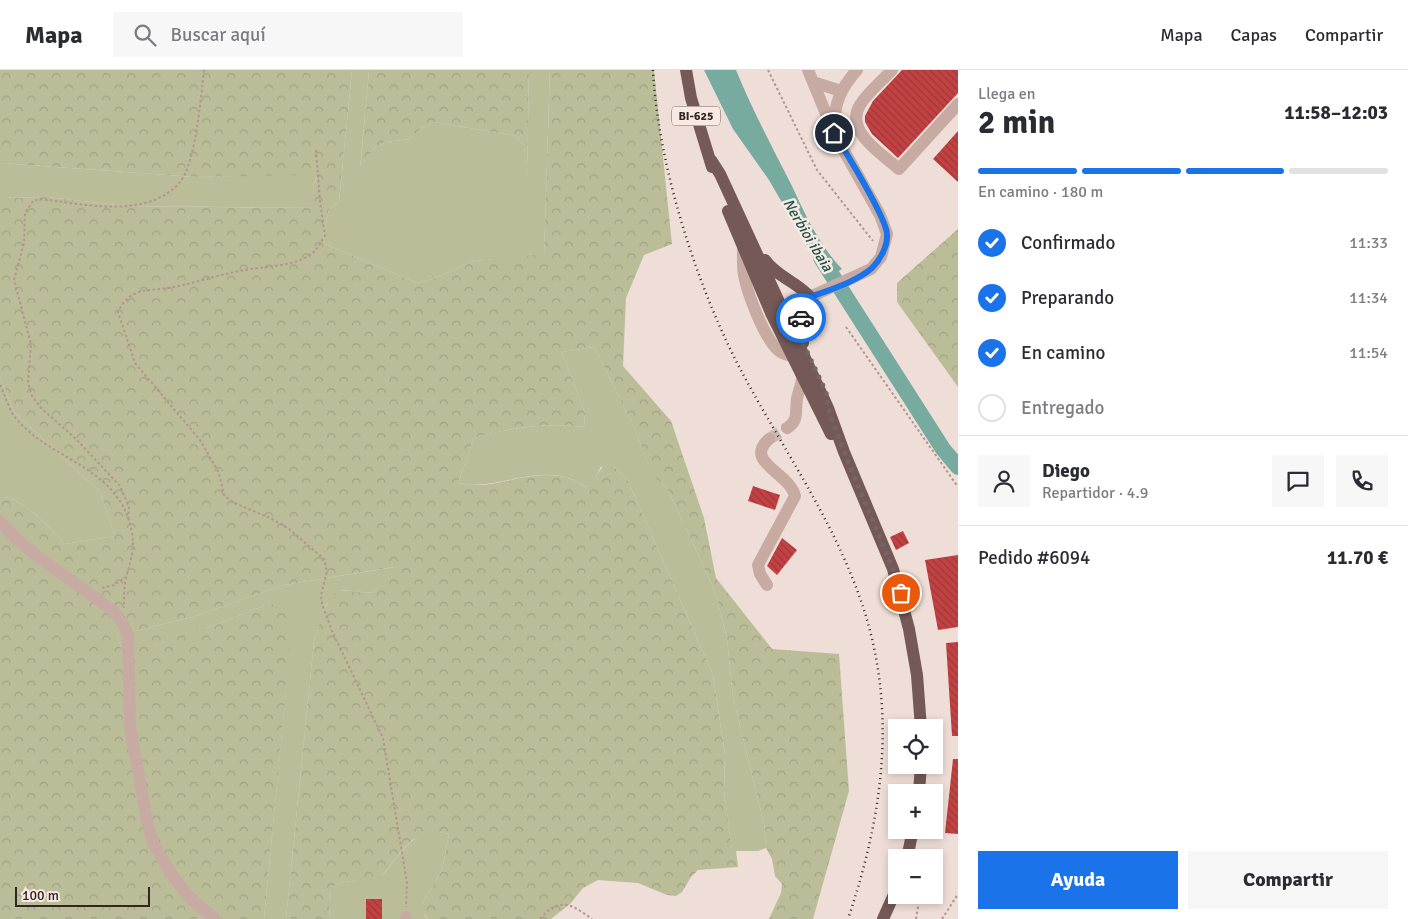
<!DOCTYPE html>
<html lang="es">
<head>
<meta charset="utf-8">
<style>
  :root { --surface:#fff; --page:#f7f7f7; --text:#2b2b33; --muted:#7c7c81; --line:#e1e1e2; --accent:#1a73e8 }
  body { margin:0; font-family:Signika,sans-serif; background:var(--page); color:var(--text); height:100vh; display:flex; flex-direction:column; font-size:19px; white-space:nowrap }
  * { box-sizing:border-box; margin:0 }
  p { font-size:16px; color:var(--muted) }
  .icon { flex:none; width:28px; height:28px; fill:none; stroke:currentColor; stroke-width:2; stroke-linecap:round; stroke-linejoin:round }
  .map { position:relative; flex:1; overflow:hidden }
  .details { display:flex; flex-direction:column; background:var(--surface); width:450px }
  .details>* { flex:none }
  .tools { position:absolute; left:888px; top:649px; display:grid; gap:10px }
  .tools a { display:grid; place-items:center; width:55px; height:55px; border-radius:0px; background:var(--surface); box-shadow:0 2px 8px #0003; font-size:25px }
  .scale { position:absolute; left:15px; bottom:12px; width:135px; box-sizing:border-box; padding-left:5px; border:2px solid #322625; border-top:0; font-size:14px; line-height:18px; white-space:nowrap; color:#322625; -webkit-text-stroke:4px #f8e9e2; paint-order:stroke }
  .pin { position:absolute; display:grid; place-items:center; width:42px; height:42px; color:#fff; margin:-21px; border:2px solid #fff; border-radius:50%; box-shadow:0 1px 5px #0007 }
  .courier { position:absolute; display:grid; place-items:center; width:50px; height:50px; margin:-25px; border:4px solid #1a73e8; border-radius:50%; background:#fff; color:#222; box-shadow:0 1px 6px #0007 }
  .headline em { font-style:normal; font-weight:700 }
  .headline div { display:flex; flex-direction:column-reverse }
  .headline { display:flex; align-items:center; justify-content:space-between; height:85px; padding:0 20px }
  h1 { font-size:32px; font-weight:700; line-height:38px }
  .bar { display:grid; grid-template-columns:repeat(4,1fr); gap:8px 5px; align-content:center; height:60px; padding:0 20px }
  .bar i { height:6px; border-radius:4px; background:var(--line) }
  .bar .current { background:var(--accent) }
  .bar p { grid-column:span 4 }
  .line { display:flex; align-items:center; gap:12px; padding:0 20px; border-top:1px solid var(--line) }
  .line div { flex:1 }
  .round { display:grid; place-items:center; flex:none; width:52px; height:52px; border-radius:0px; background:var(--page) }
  ol { padding:0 20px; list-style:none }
  li { display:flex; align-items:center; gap:15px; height:55px }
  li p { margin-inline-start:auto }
  li .icon { padding:5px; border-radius:50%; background:var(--accent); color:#fff; stroke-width:4 }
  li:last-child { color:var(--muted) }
  li i { width:28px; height:28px; border:2px solid var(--line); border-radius:50% }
  .action { display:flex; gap:10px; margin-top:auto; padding:10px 20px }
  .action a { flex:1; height:58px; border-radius:0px; background:var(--accent); color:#fff; font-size:20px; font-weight:700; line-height:58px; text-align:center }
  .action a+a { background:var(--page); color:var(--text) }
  header { display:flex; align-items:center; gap:30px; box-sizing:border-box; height:70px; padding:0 25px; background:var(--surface); border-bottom:1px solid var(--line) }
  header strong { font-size:24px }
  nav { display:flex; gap:28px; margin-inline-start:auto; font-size:18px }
  .search { width:350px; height:45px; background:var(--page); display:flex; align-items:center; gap:12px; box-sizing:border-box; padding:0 18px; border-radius:0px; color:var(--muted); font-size:19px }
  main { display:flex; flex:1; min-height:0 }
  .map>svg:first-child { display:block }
</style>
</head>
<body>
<header>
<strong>Mapa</strong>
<div class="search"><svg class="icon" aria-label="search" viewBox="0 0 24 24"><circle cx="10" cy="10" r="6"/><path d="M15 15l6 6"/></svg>Buscar aquí</div>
<nav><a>Mapa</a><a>Capas</a><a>Compartir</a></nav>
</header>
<main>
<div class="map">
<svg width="958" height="849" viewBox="0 0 958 849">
  <defs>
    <pattern id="forest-crowns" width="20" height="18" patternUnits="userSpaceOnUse" patternTransform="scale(1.25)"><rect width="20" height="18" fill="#babd98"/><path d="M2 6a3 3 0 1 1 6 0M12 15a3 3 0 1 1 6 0" fill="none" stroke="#a0a283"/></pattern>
    <pattern id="building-back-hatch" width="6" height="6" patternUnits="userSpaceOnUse" patternTransform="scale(1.25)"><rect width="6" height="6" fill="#c24243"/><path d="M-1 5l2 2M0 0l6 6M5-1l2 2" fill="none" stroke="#9e3738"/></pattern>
  </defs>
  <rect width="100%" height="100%" fill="#efded7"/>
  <!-- green -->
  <path fill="#babd98" d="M352,0H369L360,99L373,79L386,72L410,69L423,57L434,52L516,66L524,75L527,107L529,0H550L544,185L474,191L433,209L417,213L325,174L323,166L329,139L339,132Z
    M0,93L195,107L318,104L313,116L316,138L125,136L48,127L0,128Z
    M594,277L635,359L652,404L667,418L715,521L727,568L733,627L764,754L766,778L758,781H732L724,721L725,685L713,605L628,411L613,396L601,397L592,413L586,417C543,387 500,423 458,413L474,368C510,358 546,352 584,357L585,343L562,282Z
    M0,307L14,342L100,422L115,466L65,474C50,459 22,425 0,427Z
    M395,497L373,523L341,520L326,535L314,571L286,849H264L286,620L266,535L210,557L180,562L133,584L122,581L104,526L135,561L192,547L284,515Z
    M433,761L449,764L442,800L422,834L425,846L428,849H329L331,818L339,813L383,805C397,788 409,766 433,761Z"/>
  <!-- forest -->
  <path fill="url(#forest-crowns)" d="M0,0H352L339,132L329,139L323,166L325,174L417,213L433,209L474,191L544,184L550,0H654L672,174L644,185L626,228L623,296L671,351L704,448L716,508L772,579L839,584L849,721L813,849H769L781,823L782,814L775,806L772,789L766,778L764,754L733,627L727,568L715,521L667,418L652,405L635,359L594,277L562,282L585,343L584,357C546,352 510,358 474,368L458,413C500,424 542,387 586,417C596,411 597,399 608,393L613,396L628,411L713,605L725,685L724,721L732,780H736L738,797L698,800L691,807L682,822L676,826L667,825L638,813L598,810L583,818L570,834L551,849H428L421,839L422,834L442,800L449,764C414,755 402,782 382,806L339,813L331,818L329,849H286L314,571C320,555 324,528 340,520L373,523L394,497L284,515L192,547L135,561L105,527L122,581L133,584L144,568L150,565L210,557L266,535L288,533L290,581L264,849H0V427C22,425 50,459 65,474L115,466L100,422L14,342L0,307V128L48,127L125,136L315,138L313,116L318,105L195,107L0,93Z
    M369,0H529L527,113L524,75L516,66L434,52L423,57L410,69L386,72L373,79L360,100Z
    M958,159V317L897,232V213Z"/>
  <!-- water -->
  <path fill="#77aba0" d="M704,0H736C752,39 772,77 791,114C805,144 819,175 842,199L826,209L769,110L733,59Z"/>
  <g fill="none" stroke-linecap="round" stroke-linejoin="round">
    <!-- river -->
    <path stroke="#77aba0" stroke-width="16" d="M821,188L943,379L958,397"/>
  </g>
  <!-- building -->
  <path fill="url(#building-back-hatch)" d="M902,0H958V23L898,88L872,64L865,52V46L873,31Z
    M958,61V112L933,89Z
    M753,416L780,425L775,440L748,431Z
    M903,461L909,473L896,480L890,467Z
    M782,468L797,480L777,505L767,496Z
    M958,485V557L938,560L925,490Z
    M958,572V666H952L946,573Z
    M953,689H958V764L945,763Z
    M366,829H382V849H366Z"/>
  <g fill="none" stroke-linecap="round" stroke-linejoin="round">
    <!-- minor-tunnel -->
    <path stroke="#c9b9b3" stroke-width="12" stroke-dasharray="12 6" stroke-linecap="butt" d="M769,369L787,358"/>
    <!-- path -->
    <path stroke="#b2948e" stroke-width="2" stroke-dasharray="2.5 2.5" stroke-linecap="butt" d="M768,0L817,100L873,171
      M316,80L320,132L325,165C320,175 315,183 305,188C286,197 265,196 245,200C221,204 198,212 174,217C150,222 131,215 118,242L135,293L200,370L219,403L224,425L232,432L270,448L289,459L324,489L327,501L321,525L322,534L332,561L383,668L407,813L406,837
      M846,257L958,417
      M0,315C5,324 8,337 14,346C50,392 120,395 132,463C135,480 130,492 126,508C124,518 124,528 124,538
      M128,449L129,437L120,416L76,369L40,337L32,326L28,313L31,274L14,210L24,173L25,143L33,131L41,129C84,134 147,150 180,112C196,93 201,25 204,0
      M102,518L114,515L126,507
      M540,849C560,826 571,834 592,849
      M916,849L920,825
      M942,849L958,824"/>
    <!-- minor -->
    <path stroke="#c7aba3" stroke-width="12" d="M808,0L834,63L880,145L887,164L881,187L871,199L810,227
      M892,0C882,11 868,22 860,35C844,61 882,84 899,99L958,34
      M813,12L841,21
      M834,58C834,33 841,18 857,0
      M743,180C743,190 742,200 745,210C749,227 765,269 778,280C782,284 787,285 792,286
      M787,358C799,351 795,342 797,329C798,323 801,316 802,309
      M0,451C22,479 55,498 83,519C102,533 120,541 128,565L130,657L148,756L154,775L172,805L192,830L215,849
      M767,515L760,504L758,495L795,426C789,402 743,392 769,369
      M406,847V849"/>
    <!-- major -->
    <path stroke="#745956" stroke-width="12" d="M686,0L691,28L712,97
      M711,90L720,104L828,338L844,382L893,499L909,559L917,605L921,658
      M728,141L771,243L831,364
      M765,190C777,207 797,212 810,227L800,253L803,273
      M919,722L921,695
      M907,788L913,760
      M883,849L896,820"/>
    <!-- rail -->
    <path stroke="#322625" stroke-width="2.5" stroke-dasharray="1 4" stroke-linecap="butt" d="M653,0C658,97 698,221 744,306C786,384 838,457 865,543C897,647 882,748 848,849"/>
  </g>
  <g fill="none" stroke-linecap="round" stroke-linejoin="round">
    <!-- done -->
    <path stroke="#746663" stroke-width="5" stroke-dasharray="0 9" d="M801,248L800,261L802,271L826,322L828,338L844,382L893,499L901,523"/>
    <!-- route -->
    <path stroke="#1a73e8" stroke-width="6" d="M801,248L810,227C829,220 856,212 872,198C880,190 888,176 887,164C886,147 845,81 834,63"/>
  </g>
  <g text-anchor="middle" stroke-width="5" stroke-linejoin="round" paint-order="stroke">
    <!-- shield labels -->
    <rect fill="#f8e9e2" stroke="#6d605e" stroke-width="1" x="672" y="36.5" width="48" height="19" rx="4"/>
    <g font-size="12" font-weight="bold" fill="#322625">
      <text x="696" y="50">BI-625</text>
    </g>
    <!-- water labels -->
    <g font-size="15" font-style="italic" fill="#1c5248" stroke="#f8e9e2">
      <text transform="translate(808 165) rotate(59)" y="5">Nerbioi ibaia</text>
    </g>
  </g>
</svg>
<div class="tools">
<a><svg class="icon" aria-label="locate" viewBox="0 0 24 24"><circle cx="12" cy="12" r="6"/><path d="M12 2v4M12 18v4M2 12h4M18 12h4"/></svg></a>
<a>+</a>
<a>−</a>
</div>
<div class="scale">100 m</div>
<div class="pin" style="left:901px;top:523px;background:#ea580c"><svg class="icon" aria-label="bag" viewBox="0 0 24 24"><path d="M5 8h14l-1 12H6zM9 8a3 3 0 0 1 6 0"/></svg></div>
<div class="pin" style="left:834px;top:63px;background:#1f2937"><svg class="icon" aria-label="home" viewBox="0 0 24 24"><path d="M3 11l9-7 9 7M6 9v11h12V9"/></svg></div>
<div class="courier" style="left:801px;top:248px"><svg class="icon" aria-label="car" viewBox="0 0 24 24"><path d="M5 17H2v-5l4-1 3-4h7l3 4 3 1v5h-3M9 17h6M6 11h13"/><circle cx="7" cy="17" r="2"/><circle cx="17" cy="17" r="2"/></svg></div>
</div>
<section class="details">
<div class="headline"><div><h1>2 min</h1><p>Llega en</p></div><em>11:58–12:03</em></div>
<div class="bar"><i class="current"></i><i class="current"></i><i class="current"></i><i></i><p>En camino · 180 m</p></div>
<ol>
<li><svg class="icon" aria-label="check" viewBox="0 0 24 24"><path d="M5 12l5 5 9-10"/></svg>Confirmado<p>11:33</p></li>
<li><svg class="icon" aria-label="check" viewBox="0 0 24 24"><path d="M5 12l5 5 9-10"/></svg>Preparando<p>11:34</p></li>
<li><svg class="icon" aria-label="check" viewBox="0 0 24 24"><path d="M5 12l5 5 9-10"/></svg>En camino<p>11:54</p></li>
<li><i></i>Entregado</li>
</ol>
<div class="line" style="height:90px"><a class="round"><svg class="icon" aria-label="person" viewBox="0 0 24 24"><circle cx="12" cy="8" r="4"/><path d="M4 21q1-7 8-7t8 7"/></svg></a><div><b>Diego</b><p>Repartidor · 4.9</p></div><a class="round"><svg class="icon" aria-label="chat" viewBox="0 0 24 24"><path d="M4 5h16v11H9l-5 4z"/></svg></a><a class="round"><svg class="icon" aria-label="phone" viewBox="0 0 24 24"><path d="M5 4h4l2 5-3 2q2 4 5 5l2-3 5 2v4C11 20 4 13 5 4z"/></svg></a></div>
<div class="line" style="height:65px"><div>Pedido #6094</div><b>11.70 €</b></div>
<div class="action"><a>Ayuda</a><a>Compartir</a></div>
</section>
</main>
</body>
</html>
